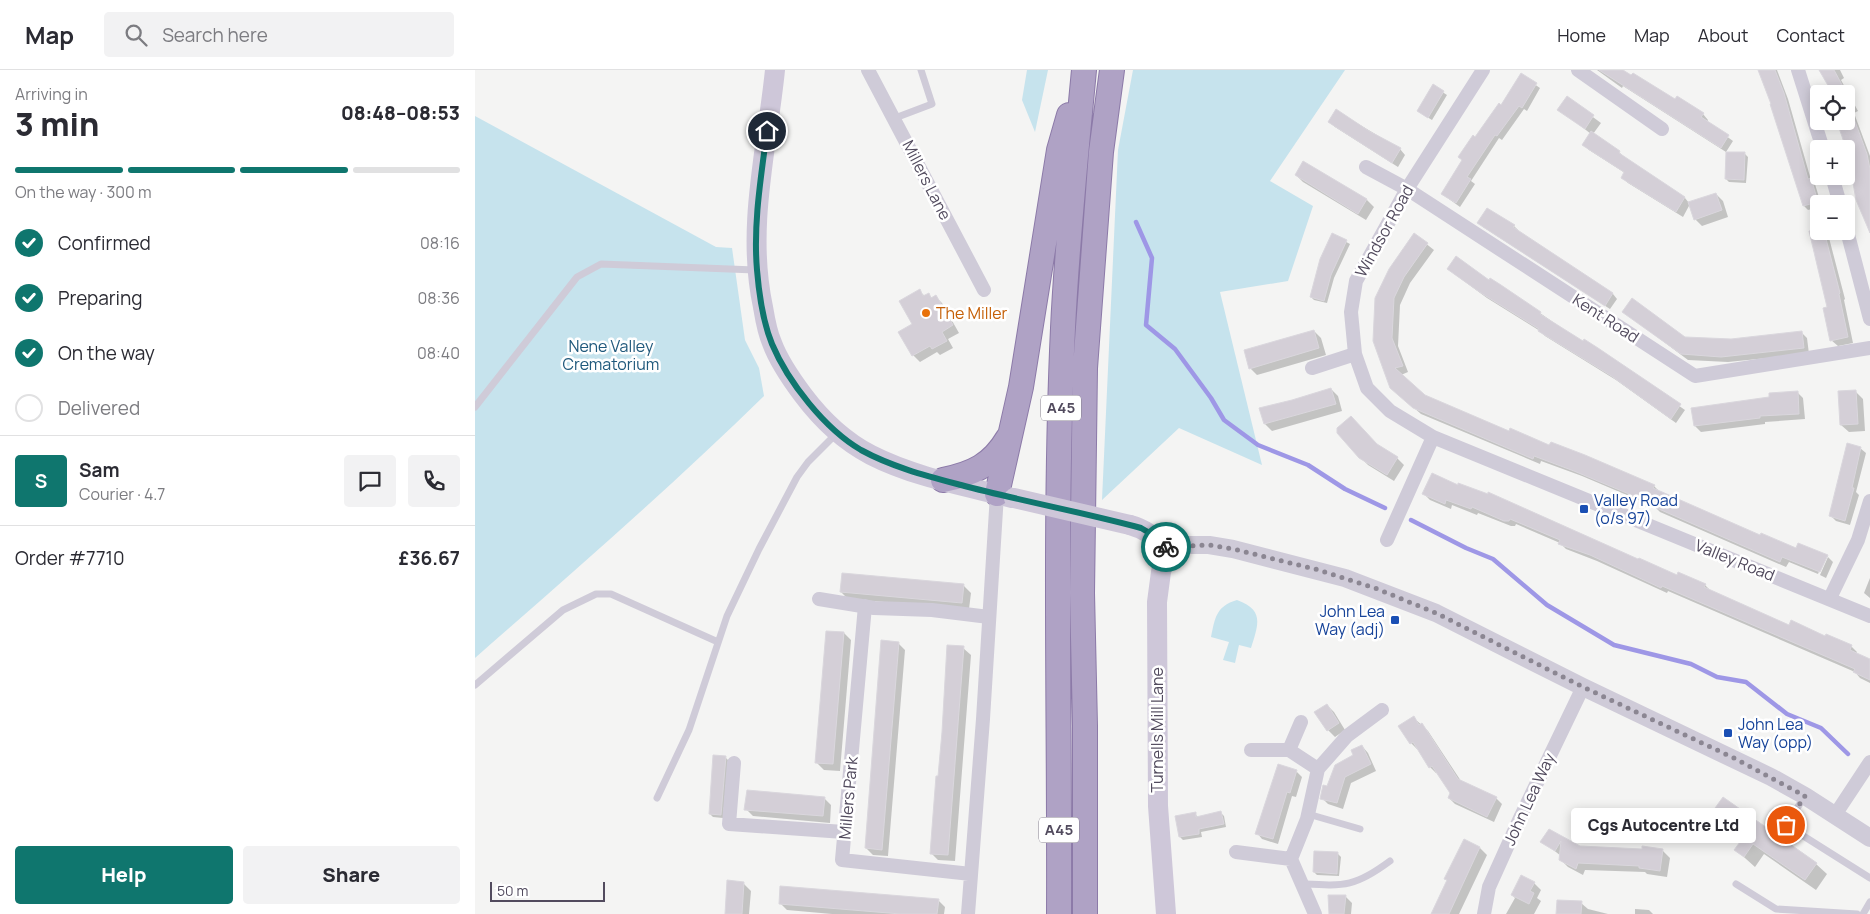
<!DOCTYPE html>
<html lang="en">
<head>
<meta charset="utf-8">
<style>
  :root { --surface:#fff; --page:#f2f2f3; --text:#2b2b33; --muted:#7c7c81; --line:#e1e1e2; --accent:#0f766e }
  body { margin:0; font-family:Manrope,sans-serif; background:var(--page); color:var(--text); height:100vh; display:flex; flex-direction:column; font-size:19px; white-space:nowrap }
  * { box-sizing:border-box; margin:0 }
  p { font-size:16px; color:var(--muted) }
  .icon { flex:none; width:28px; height:28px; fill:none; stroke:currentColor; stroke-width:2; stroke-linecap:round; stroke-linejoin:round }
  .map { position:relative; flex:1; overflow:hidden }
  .sheet { display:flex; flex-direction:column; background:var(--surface); width:475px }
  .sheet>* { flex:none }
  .tools { position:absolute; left:1335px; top:15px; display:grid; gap:10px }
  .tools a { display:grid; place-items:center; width:45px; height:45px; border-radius:5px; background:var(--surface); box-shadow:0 2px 12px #0003; font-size:25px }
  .scale { position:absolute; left:15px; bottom:12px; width:115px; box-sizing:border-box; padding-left:5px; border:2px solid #524b5e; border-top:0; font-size:14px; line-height:18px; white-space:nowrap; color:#524b5e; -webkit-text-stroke:4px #fff; paint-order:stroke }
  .pin { position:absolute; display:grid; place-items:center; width:42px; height:42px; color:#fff; margin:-21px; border:2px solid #fff; border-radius:50%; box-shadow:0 1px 5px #0007 }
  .courier { position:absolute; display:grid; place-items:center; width:50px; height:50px; margin:-25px; border:4px solid #0f766e; border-radius:50%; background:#fff; color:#222; box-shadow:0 1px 6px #0007 }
  .bubble { position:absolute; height:35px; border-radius:5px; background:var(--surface); box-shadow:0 2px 12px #0003; font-size:16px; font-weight:800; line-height:35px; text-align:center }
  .overview em { font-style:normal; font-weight:800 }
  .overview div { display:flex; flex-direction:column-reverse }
  .overview { display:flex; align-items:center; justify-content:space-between; height:85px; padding:0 15px }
  h1 { font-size:32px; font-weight:800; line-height:38px }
  .bar { display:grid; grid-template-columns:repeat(4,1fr); gap:8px 5px; align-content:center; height:60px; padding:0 15px }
  .bar i { height:6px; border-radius:4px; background:var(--line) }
  .bar .current { background:var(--accent) }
  .bar p { grid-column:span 4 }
  .line { display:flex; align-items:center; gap:12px; padding:0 15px; border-top:1px solid var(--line) }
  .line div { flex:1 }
  .round { display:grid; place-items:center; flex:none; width:52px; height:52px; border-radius:5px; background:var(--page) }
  ol { padding:0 15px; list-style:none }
  li { display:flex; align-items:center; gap:15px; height:55px }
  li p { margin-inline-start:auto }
  li .icon { padding:5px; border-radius:50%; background:var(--accent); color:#fff; stroke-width:4 }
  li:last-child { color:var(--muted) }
  li i { width:28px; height:28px; border:2px solid var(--line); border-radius:50% }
  .cta { display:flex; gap:10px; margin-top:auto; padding:10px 15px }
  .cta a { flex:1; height:58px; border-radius:5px; background:var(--accent); color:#fff; font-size:20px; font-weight:800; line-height:58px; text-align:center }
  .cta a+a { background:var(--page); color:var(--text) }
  header { display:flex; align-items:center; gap:30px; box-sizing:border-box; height:70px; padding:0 25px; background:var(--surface); border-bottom:1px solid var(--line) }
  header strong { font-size:24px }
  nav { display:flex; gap:28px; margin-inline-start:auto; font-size:18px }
  .search { width:350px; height:45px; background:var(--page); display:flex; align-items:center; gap:12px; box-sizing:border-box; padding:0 18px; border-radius:5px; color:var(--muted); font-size:19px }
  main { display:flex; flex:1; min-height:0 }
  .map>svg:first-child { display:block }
</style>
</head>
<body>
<header>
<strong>Map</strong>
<div class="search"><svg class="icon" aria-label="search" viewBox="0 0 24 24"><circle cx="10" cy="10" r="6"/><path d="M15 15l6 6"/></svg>Search here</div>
<nav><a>Home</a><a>Map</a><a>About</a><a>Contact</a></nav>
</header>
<main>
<section class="sheet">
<div class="overview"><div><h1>3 min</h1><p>Arriving in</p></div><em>08:48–08:53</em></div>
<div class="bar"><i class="current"></i><i class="current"></i><i class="current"></i><i></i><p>On the way · 300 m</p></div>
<ol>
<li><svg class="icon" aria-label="check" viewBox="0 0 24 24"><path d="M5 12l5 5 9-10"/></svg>Confirmed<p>08:16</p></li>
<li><svg class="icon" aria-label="check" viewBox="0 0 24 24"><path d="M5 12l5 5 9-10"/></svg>Preparing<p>08:36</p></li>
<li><svg class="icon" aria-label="check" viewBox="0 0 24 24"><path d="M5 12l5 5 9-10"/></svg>On the way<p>08:40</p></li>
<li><i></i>Delivered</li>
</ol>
<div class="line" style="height:90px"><b class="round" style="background:var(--accent);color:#fff">S</b><div><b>Sam</b><p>Courier · 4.7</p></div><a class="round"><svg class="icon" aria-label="chat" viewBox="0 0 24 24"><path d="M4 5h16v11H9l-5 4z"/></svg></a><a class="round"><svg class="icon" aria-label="phone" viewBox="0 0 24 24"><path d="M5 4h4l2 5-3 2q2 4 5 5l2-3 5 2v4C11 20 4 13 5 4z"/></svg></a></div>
<div class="line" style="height:65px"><div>Order #7710</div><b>£36.67</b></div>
<div class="cta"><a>Help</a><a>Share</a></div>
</section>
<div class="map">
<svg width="1395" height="844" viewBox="0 0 1395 844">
  <rect width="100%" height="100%" fill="#f4f4f3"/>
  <!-- green -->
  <path fill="#c6e3ed" d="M552,0H573L560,62L547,30Z
    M658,0H870L795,111L838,136L813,211L745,222L787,395L704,358L627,430L643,80Z
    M0,46L241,177L257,178L270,270L284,298L289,326C196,417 98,502 0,588Z
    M762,530C790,540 783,555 776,578L764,575L760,593L748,590L754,572L736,567C740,548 741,536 762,530Z"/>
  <!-- shadow -->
  <path fill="#0003" d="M1122,0H1146L1200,31L1228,44L1233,50L1232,52L1258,71L1251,82L1148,16L1147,18Z
    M1284,0H1302L1313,29L1336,110L1340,114L1346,134H1344V137L1333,140L1329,136L1298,35Z
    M1345,0H1365L1369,8L1366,10L1383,41L1379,43L1395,86V160L1368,51H1371V24H1352L1351,21L1355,18Z
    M1046,5L1065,18L1052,41L1049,39L1027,70L1024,68L996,111L1000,114L985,137L967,124Z
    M958,16L972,25L957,50L947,44Z
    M1092,28L1126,53L1118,64L1144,82L1150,88V89L1210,128L1214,133L1241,124L1248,131L1253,147L1227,156L1220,149L1215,134L1208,147L1153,113L1147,107L1150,103L1114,80L1108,74L1116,64L1084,39Z
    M862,41L925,79L930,85L923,97L860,57L854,52Z
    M1270,84L1273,87L1271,113L1254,112L1251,109Z
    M828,93L892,130L899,137L891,150L828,112L821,105Z
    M1039,156L1043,160L1042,162L1138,224L1142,229L1135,239L1008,157Z
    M1344,159V161H1350L1353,164L1370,229L1369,230L1378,273L1363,276L1356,270L1354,238L1336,161Z
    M858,165L875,174L859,208L852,233L839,230L836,227Z
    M940,165L959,180L935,213L925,235L923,276L933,302L926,305L950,326L1035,362L1179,416L1185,422L1286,467L1322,480L1352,486L1358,492L1351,508L1345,505L1353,487H1350L1343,504L1314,492L1311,497L1185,442L1180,437L1107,406L1066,391L1065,394L946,344L923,324L899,272Z
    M978,203L1015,211L1065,243L1108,273L1122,279L1210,340L1201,353L1141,310L1070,266L1065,261L1012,228Z
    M444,221L450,226L453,224L457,228L460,226L467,233L484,263L473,269L478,278L465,285L462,282L445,292L438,285L439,254Z
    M1149,242L1209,268L1256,271L1326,262L1332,268L1334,284L1253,292L1213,290Z
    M839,261L846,268L851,285L782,305L775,298Z
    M856,319L863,326L867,341L797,361L790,354Z
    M1322,322L1328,328L1330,349L1290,352V354L1226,362L1220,356L1296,328Z
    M1381,322L1388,329L1390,361L1374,362L1366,355Z
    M903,377L922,388L929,395L919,411L893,395L885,387Z
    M1385,378L1391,383L1381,422L1384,425L1375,455L1361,451L1356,446Z
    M957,405L1202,507L1230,515L1236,521L1315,556L1376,576L1382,582L1381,584L1395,591V613L1385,608L1380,602L1193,521L1192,523L1122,491L1091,479L1085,473L1041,454L1040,456H1036L1003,443L1002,445L977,435L976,439L955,430L949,424Z
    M1395,508V528L1389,523Z
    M489,516L496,523L494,539L373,529L366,522Z
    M369,563L376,570L365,701L349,700L342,693Z
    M423,573L430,580L413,786L398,785L391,778Z
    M488,578L496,585L480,791L463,790L456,783L464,708Z
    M852,635L859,642L870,660L860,667L853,660Z
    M939,648L953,661L986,711L1021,728L1027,734L1019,752L980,734L974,728L977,723L963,702L961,703L955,697L943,678L942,679L936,673Z
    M887,676L893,683L901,701L876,713L868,739L853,734L847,728L852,717Z
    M250,687L253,690L248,748L238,747L235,744Z
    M821,701L827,707L821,727L817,726L803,774L787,769L782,763Z
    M349,728L356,735L355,753L278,746L271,739Z
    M746,743L749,746L751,757L726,762L727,767L708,770L705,767L702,747L720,744L724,748Z
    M1237,745L1341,794L1352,804L1341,820L1289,784L1280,797L1261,780L1268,770L1247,756Z
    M1074,760L1104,777L1188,781L1195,788L1192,807L1172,804L1170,802L1110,800L1108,805L1093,797L1086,790V786L1067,771Z
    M990,771L1005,778L1012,785L984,844H958L973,811L971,809Z
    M862,783L866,787L864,806L842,805L839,802Z
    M1059,813L1066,820L1062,828L1066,831L1059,844H1031L1040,828L1037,825Z
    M269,814L276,821L274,844H251Z
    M870,826L877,833L876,844H855Z
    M463,830L470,837L469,844H357L312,840L305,833Z
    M1106,833L1113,839L1133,844H1082Z
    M1160,839L1174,840L1178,844H1160Z"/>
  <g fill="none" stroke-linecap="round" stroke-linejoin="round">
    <!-- stream -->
    <path stroke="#9e97e6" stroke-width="4.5" d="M661,152L677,188L671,255L700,279L736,328L749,350L783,375L833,395L870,419L910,438
      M936,450L991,478L1018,489L1072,535L1139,575L1216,594L1242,607L1271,612L1312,644L1346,658L1373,684"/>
  </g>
  <!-- building -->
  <path fill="#d4cfd7" stroke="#dad7dd" d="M1124,0H1148L1156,5L1158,3L1200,29L1202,26L1229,43L1226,47L1254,65L1246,78Z
    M1283,0H1300L1309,23L1333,109L1336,108L1343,132L1328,136L1295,34H1296Z
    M1344,0H1359L1372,24H1358Z
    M1046,3L1062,13L1047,38L1044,36L1022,66L1020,65L992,107L996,109L981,133L966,124L987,90L983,87L998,65L1000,67L1024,33L1026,35Z
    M958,14L969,21L953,48L942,41Z
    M1092,26L1119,45L1110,59L1082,40Z
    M861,39L894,61L926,78L917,93L853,52Z
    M1378,46L1392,84L1395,99V163L1381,130L1373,84L1362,52L1371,51V49Z
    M1116,61L1145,81L1144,83L1210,127L1201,142L1146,108L1149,102L1107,75Z
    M1251,82H1270L1269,110L1250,109Z
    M828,91L892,129L883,144L820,105Z
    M1241,123L1247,140L1219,150L1213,132Z
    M1012,138L1040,155L1038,157L1138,223L1130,236L1002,153Z
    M1334,161H1349L1365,223L1364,224L1373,267L1355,271L1348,238L1352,237Z
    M857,163L872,170L856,205L849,231L835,227L845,189Z
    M939,163L953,173L929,207L919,228L917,268L928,296L920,298L950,325L1034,361L1035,358L1074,375L1076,372L1110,385L1180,415L1178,418L1285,465L1286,463L1321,478L1323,473L1353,485L1345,502L1307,487L1305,492L1177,436L1178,434L1099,401L1059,386L1058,389L938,338L915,318L898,271L900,228L914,199Z
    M981,186L1014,210L1015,208L1026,215L1066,242L1065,244L1108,271L1109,269L1123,278L1206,334L1196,349L1135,305L1063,261L1064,259L1006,223L972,199Z
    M445,219L448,226L454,223L456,228L461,225L478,255L467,262L472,271L457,279L455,276L437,286L423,262L437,254L424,231Z
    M1157,228L1210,267L1256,269L1327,261L1329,278L1246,287L1206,284L1147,242Z
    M839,260L844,278L774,299L769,280Z
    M856,318L861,334L789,354L784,338L817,330Z
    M1381,320L1383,354L1365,355L1363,321Z
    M1323,321L1324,344L1285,346V348L1219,356L1216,338L1294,327V323Z
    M876,346L902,374L923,387L912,405L884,388L862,363V358Z
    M1372,373L1386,377L1377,418H1379L1370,451L1354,446Z
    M957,403L983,415V413L1013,424V422L1163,489L1164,488L1202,505L1203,502L1231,514L1229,517L1314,555L1316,550L1350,566L1351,564L1377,575L1375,580L1395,589V610L1378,602L1380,599L1187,516L1186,518L1115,485L1083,474L1085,470L1035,449L1034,451H1029L997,437L996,439L971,430L970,434L947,424Z
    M367,503L489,514L487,533L365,522Z
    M351,561L369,562L358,694L340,693Z
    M406,570L424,572L407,780L390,778Z
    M472,575L489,576L473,785L455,784L461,706H463L467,662Z
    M852,634L864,653L852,661L839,642Z
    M939,646L944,655L947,653L983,709L1022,727L1012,747L973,728L975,723L957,696L954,698L938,672L935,674L923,656Z
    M887,675L896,694L870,707L862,733L845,729L848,715L852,716L860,695L878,685L876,680Z
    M238,685L251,686L246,745L234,744Z
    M803,694L822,700L815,723L812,722L798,769L780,764Z
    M272,720L350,727L348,746L269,740Z
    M1248,727L1342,793L1330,810L1278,774L1269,787L1259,780L1268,768L1235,745Z
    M746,741L749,754L724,759V764L704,767L700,746L721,742V747Z
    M1074,759L1105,776L1167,779V776L1188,779L1185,801L1164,798V796L1103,793L1101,799L1084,790L1086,771L1080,781L1065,772Z
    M989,769L1005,777L974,844H956L972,810L969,809Z
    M839,781L863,782L862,804L838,802Z
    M1046,805L1060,812L1055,821L1059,823L1054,834L1036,825Z
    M252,810L269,812L267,844H250Z
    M305,816L464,829L462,844H426L304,834Z
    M853,825H871L869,844H854Z
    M1082,830L1107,831L1106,844H1081Z"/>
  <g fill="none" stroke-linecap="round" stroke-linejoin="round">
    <defs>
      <path id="trunk" d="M468,410C498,404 517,395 533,368
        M522,424L546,317L584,80L594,45
        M584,844C585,649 579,453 588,258C592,172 601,86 609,0
        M610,844V656L607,523L610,298L626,82L637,0"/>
    </defs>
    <!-- trunk casing -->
    <use href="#trunk" stroke="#8c7aa8" stroke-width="26"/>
    <!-- service -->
    <path stroke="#cfcbd8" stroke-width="7" d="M420,48L457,34L446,0
      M0,337L102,207L126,194L280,200
      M0,615L88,540L121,524H136L243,572
      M1330,726L1311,755L1395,808
      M182,728L214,660L252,546L284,479L322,407L333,392L361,364
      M833,744L885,759
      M827,814C870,816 880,817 915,791
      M1261,814L1301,839L1382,844
      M1388,844L1395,832"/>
    <!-- minor -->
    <path stroke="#cfcbd8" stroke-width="14" d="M393,0L509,220
      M1008,0L932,119L881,211L876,242L880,284L892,318L915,341L958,367L1395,546
      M1103,0L1187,59
      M1323,0L1348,79
      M891,97L932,119L1220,306L1395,278
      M1357,106L1365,134
      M1371,157L1395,249
      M837,298L880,284
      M912,470L958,367
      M1355,528L1383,470L1395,431
      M344,529L399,538L457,540L514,547
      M390,536L367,790L496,804
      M776,680H814L843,699
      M814,680L826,652
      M259,693L254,754L369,762
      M1360,745L1395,692
      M761,782L816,789
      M493,844L508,649L522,424
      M840,844L816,789L832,749L843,699L872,666L907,640
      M1009,844L1014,817L1046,746L1108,617"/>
    <!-- tertiary -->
    <path stroke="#cfcbd8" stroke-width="18" d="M692,478L704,475H734L758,479L870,508L961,543L1108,617L1296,707L1330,726L1395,768"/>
    <!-- secondary -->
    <path stroke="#cec7d9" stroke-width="20" d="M300,0C292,79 271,158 288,237C290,249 292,262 297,273C304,292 316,309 328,325C346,349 369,371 396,385C439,407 490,416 537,428
      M655,455C670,459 680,467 692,478L686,502L682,532L683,736L691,844"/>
    <!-- trunk -->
    <use href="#trunk" stroke="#afa2c5" stroke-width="24"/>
    <!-- secondary-bridge -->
    <path stroke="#cec7d9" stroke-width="20" d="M539,428L655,455"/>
  </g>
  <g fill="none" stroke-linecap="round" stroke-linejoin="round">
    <!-- done -->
    <path stroke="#8b8692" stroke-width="5" stroke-dasharray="0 9" d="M691,477L734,475L758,479L840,499L900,518L961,543L1108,617L1261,689L1330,726L1311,755"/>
    <!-- route -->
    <path stroke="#0f766e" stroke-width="6" d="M292,61C286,107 278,154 282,200C284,224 288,252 297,274C313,312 350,359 386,380C417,397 452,406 486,415C546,431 607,442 666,458L678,465L691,477"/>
  </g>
  <!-- markers -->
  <circle fill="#e8710a" stroke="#fff" stroke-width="2" cx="451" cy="243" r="5"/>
  <g fill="#1a4fb4" stroke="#fff" stroke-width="2">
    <rect x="1104" y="434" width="10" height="10" rx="2.5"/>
    <rect x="915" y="545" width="10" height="10" rx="2.5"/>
    <rect x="1248" y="658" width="10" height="10" rx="2.5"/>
  </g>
  <g text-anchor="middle" stroke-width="5" stroke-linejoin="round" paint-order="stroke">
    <!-- shield labels -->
    <g fill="#fff" stroke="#86818e" stroke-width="1">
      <rect x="566" y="325.5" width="40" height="25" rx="4"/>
      <rect x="564" y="747.5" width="40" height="25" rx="4"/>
    </g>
    <g font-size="15" font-weight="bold" fill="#524b5e">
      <text x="586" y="343">A45</text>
      <text x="584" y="765">A45</text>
    </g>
    <!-- street labels -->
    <g font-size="16" fill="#524b5e" stroke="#fff">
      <text transform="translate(452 110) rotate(63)" y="6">Millers Lane</text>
      <text transform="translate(909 161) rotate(-61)" y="6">Windsor Road</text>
      <text transform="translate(1131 248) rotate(33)" y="6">Kent Road</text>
      <text transform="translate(1260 490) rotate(22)" y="6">Valley Road</text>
      <text transform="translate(682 660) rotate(-90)" y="6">Turnells Mill Lane</text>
      <text transform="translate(373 728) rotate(-85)" y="6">Millers Park</text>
      <text transform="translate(1054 729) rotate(-65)" y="6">John Lea Way</text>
    </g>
    <!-- food labels -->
    <g font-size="16" fill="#c56008" stroke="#fff" text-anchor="start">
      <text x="461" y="249">The Miller</text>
    </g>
    <!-- park labels -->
    <g font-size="16" fill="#20597c" stroke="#fff">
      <text x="136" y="282">Nene Valley<tspan x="136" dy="18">Crematorium</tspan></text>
    </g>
    <!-- transit labels -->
    <g font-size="16" fill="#164399" stroke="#fff" text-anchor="start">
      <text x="1119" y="436">Valley Road<tspan x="1119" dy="18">(o/s 97)</tspan></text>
      <text x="910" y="547" text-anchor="end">John Lea<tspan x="910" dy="18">Way (adj)</tspan></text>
      <text x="1263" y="660">John Lea<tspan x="1263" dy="18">Way (opp)</tspan></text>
    </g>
  </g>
</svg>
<div class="tools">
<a><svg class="icon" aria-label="locate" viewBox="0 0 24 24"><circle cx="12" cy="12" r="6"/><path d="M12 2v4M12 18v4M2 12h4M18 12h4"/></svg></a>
<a>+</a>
<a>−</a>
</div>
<div class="scale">50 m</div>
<div class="pin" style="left:1311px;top:755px;background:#ea580c"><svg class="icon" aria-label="bag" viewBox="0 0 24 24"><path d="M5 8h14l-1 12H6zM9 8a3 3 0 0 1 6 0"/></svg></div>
<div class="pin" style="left:292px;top:61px;background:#1f2937"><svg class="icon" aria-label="home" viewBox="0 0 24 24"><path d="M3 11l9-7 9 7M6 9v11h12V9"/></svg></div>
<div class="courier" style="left:691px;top:477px"><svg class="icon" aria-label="bike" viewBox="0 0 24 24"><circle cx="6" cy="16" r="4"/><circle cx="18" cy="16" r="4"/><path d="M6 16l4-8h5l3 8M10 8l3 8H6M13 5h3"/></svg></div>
<div class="bubble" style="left:1096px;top:738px;width:185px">Cgs Autocentre Ltd</div>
</div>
</main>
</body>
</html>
